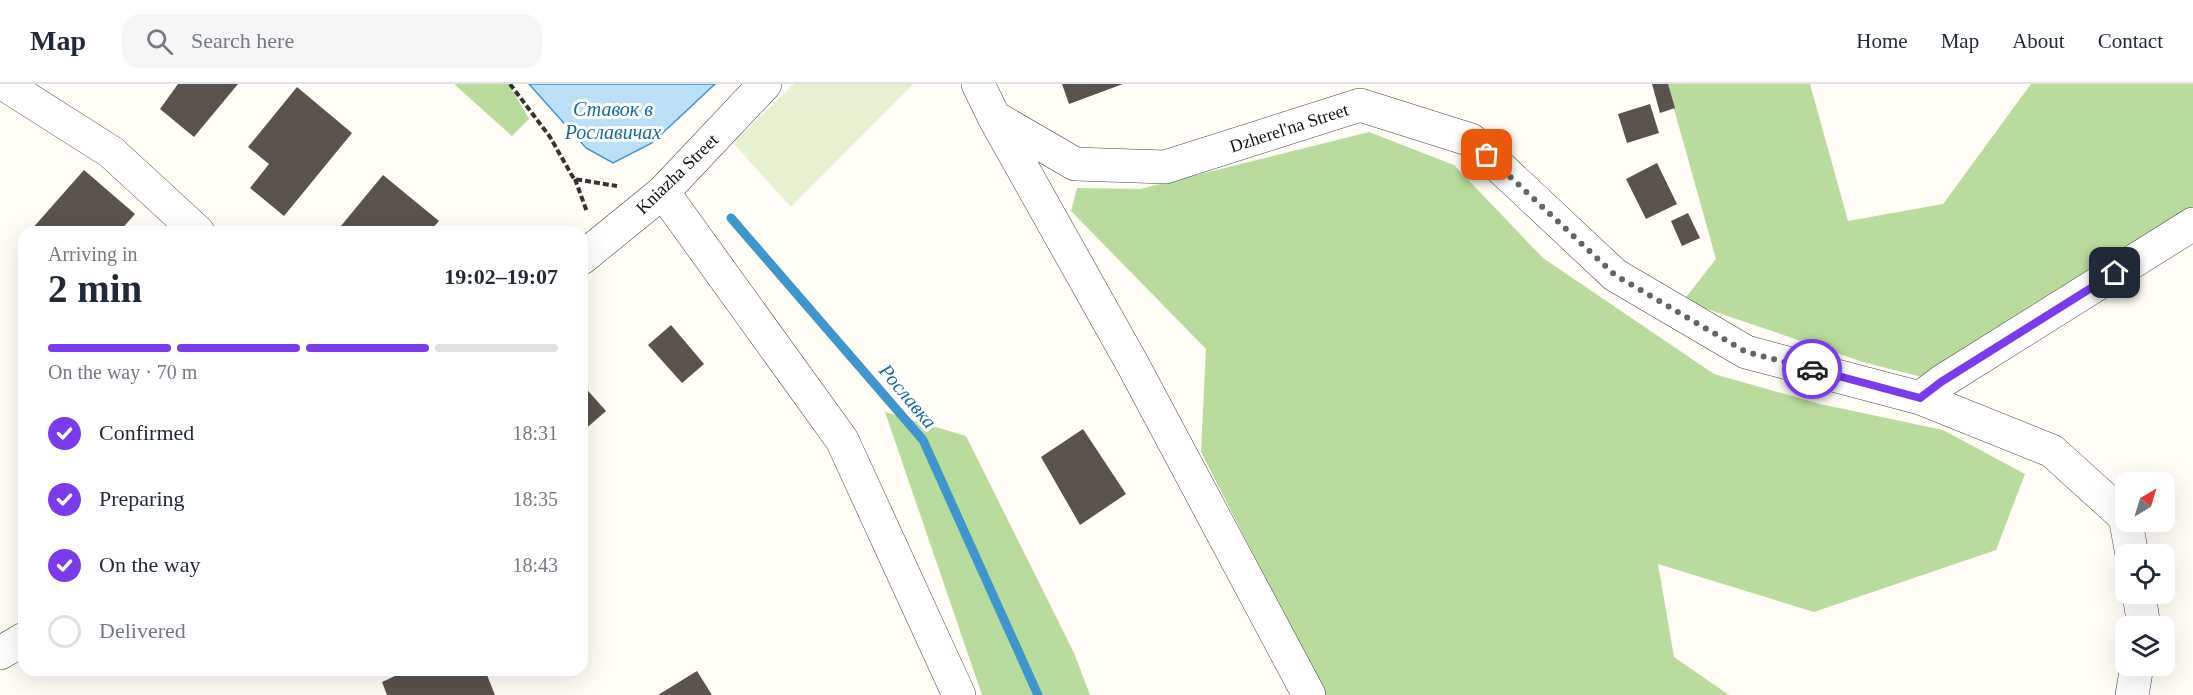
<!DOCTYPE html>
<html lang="en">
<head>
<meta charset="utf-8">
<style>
  :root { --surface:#fff; --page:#f6f6f7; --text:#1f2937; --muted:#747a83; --line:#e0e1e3; --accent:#7c3aed }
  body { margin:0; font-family:"Times New Roman",serif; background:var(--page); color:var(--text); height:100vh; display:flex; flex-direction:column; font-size:22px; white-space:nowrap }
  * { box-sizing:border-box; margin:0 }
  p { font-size:20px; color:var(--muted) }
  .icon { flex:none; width:33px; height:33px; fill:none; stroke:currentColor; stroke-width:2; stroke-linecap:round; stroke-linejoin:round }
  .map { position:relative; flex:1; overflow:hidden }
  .sheet { position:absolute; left:18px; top:142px; width:570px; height:450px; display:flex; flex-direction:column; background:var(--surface); border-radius:18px; box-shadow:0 6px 24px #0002 }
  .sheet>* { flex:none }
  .needle { width:39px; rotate:38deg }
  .buttons { position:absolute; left:2115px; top:388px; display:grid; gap:12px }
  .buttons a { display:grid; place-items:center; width:60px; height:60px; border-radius:12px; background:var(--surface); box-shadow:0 6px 24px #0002; font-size:30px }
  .pin { position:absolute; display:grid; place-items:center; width:51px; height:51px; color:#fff; margin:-26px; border-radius:12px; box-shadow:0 3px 9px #0006 }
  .courier { position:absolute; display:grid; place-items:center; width:60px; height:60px; margin:-30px; border:4px solid #7c3aed; border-radius:50%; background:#fff; color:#222; box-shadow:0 2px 8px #0007 }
  .head em { font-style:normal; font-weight:700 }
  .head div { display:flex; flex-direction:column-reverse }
  .head { display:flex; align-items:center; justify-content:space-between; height:102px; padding:0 30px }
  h1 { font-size:39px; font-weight:700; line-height:45px }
  .bar { display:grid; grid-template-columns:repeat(4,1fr); gap:9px 6px; align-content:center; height:72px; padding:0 30px }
  .bar i { height:8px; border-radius:4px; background:var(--line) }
  .bar .selected { background:var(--accent) }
  .bar p { grid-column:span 4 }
  ol { padding:0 30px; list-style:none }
  li { display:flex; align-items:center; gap:18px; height:66px }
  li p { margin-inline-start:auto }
  li .icon { padding:6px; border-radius:50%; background:var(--accent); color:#fff; stroke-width:4 }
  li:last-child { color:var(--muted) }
  li i { width:33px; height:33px; border:3px solid var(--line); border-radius:50% }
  header { display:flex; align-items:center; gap:36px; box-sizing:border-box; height:84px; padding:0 30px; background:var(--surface); border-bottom:2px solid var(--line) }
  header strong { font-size:28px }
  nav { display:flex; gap:33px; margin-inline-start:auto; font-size:21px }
  .search { width:420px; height:54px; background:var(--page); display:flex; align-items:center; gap:15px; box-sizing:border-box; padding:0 21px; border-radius:18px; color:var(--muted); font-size:22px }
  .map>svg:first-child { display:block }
</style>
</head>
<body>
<header>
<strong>Map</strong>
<div class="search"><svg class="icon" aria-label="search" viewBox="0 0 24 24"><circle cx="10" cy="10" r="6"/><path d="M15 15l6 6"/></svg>Search here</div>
<nav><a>Home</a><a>Map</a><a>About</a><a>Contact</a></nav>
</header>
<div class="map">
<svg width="2193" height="611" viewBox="0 0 2193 611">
  <rect width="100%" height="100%" fill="#fffdf5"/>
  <!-- forest -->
  <path fill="#b9dc9c" d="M454,0H509L529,35L512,52Z
    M1667,0H1810L1848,137L1943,120L2031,0H2193V140L1941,298L1863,278L1683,217L1716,175Z
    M1369,48L1454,81L1543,174L1714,290L1820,320L1943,346L2025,390L1996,466L1814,528L1658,480L1674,573L1729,611H1325L1201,368L1206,265L1071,127L1077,104L1140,105Z
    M885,328L966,352L1074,569L1090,611H982Z"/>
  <!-- pitch -->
  <path fill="#e6f2cf" d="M794,0H913L791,123L733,59Z"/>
  <!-- water -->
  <path fill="#b9e0f7" stroke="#3f96cf" stroke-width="1.5" d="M529,0H715L652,59L613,79L586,64Z"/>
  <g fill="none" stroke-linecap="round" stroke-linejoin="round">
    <!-- stream -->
    <path stroke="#3f96cf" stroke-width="9" d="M731,134L923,356L1038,611"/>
  </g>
  <!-- building -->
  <path fill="#5a524d" d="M178,0H238L194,53L160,25Z
    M1062,0H1123L1069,20Z
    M1652,0H1668L1675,24L1660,29Z
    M297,3L352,49L284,132L250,104L269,80L248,63Z
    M1650,20L1659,49L1627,59L1618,30Z
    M1657,79L1677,120L1646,135L1626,95Z
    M84,86L135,130L119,148H34L31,146Z
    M383,91L439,137L429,148H336Z
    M1688,129L1700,154L1682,162L1671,137Z
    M671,241L704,280L682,299L648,261Z
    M582,300L606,327L582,348Z
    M1083,345L1126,410L1080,441L1041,373Z
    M408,586H485L495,611H387L382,598Z
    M697,587L712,611H658Z"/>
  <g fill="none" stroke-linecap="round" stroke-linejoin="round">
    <defs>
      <path id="minor" d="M4,0L111,68L198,148
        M978,0L994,33L1075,80L1165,83L1360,21L1471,56L1615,191L1746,268L1920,314L2052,367L2126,434
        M995,35L1133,281L1309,611
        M663,108L842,356L959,611
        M582,174L663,108L765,0
        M1920,314L1941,298L2193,140
        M2126,438L2132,471
        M2139,510L2144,543
        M0,569L24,555
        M2132,611L2137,582"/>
    </defs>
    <!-- minor casing -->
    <use href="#minor" stroke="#444" stroke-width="34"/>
    <!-- path -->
    <path stroke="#333" stroke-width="4" stroke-dasharray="6 3" stroke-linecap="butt" d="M510,0L550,53L574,95L617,102
      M575,95L587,128"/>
    <!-- minor -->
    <use href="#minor" stroke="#fff" stroke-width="33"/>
  </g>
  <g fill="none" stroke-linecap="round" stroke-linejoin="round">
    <!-- done -->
    <path stroke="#646461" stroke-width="6" stroke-dasharray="0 10.8" d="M1487,71L1615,191L1746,268L1812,285"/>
    <!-- route -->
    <path stroke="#7c3aed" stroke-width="8" d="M1812,285L1920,314L1941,298L2115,189"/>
  </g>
  <g text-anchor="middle" stroke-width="6" stroke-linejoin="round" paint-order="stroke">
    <!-- street labels -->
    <g font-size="18" fill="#111" stroke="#fff">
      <text transform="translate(1289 44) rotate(-18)" y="6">Dzherel'na Street</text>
      <text transform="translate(677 90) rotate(-44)" y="6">Kniazha Street</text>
    </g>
    <!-- water labels -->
    <g font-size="20" font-style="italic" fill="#1768a6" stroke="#fff">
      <text x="613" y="32">Ставок в<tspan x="613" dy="23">Рославичах</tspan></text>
      <text transform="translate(908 312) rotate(50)" y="7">Рославка</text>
    </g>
  </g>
</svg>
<div class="buttons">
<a><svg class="needle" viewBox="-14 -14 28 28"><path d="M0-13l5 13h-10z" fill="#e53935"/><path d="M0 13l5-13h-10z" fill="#747a83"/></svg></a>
<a><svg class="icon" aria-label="locate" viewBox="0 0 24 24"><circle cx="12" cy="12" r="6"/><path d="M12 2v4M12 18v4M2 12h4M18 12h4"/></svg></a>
<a><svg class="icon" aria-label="layers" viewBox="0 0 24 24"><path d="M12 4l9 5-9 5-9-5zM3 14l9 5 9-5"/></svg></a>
</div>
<div class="pin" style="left:1487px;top:71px;background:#ea580c"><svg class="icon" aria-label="bag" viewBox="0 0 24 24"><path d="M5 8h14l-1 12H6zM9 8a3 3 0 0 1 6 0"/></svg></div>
<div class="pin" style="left:2115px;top:189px;background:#1f2937"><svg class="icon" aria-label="home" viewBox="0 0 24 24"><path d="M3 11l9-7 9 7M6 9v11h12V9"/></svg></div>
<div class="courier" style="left:1812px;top:285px"><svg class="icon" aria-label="car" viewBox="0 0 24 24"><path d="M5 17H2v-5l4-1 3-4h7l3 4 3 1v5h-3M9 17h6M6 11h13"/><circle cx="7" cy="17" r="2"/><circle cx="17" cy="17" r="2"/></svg></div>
<section class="sheet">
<div class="head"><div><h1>2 min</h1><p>Arriving in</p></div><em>19:02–19:07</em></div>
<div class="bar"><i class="selected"></i><i class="selected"></i><i class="selected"></i><i></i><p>On the way · 70 m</p></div>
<ol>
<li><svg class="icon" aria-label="check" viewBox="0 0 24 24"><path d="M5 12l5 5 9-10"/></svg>Confirmed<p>18:31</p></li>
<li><svg class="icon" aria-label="check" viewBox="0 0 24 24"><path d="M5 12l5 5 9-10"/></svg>Preparing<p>18:35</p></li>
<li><svg class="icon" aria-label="check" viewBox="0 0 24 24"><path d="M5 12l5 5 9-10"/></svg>On the way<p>18:43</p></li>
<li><i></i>Delivered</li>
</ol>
</section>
</div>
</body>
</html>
